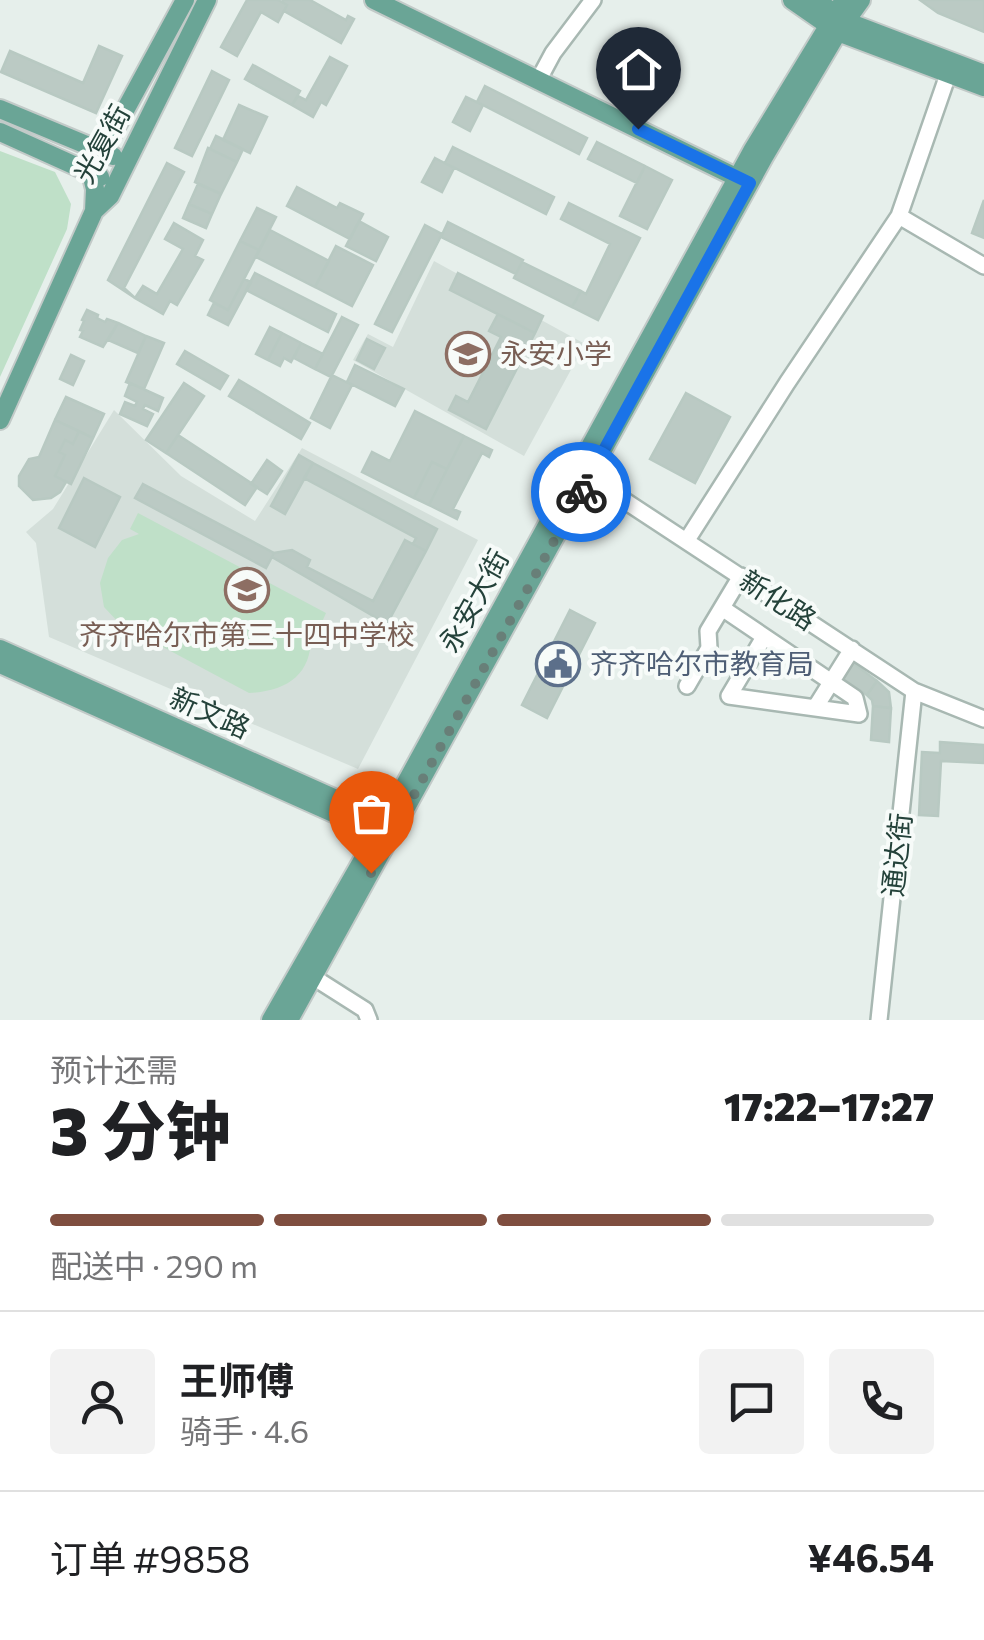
<!DOCTYPE html>
<html lang="zh">
<head>
<meta charset="utf-8">
<style>
  :root { --surface:#fff; --page:#f2f2f2; --text:#202124; --muted:#757577; --line:#e0e0e0; --accent:#7f4e3f }
  body { margin:0; font-family:Commissioner,"Noto Sans SC",sans-serif; background:var(--page); color:var(--text); height:100vh; display:flex; flex-direction:column; font-size:38px; white-space:nowrap }
  * { box-sizing:border-box; margin:0 }
  p { font-size:32px; color:var(--muted) }
  .icon { flex:none; width:55px; height:55px; fill:none; stroke:currentColor; stroke-width:2; stroke-linecap:round; stroke-linejoin:round }
  .map { position:relative; height:1020px; overflow:hidden }
  .panel { display:flex; flex-direction:column; background:var(--surface); flex:1 }
  .panel>* { flex:none }
  .pin { position:absolute; display:grid; place-items:center; width:85px; height:85px; color:#fff; margin:-102px -42px; border-radius:50% 50% 50% 0; rotate:-45deg; box-shadow:0 0 10px #0007 }
  .pin .icon { rotate:45deg }
  .courier { position:absolute; display:grid; place-items:center; width:100px; height:100px; margin:-50px; border:8px solid #1a73e8; border-radius:50%; background:#fff; color:#222; box-shadow:0 2px 12px #0007 }
  .headline em { font-style:normal; font-weight:800 }
  .headline div { display:flex; flex-direction:column-reverse }
  .headline { display:flex; align-items:center; justify-content:space-between; height:170px; padding:0 50px }
  h1 { font-size:65px; font-weight:800; line-height:75px }
  .bar { display:grid; grid-template-columns:repeat(4,1fr); gap:15px 10px; align-content:center; height:120px; padding:0 50px }
  .bar i { height:12px; border-radius:8px; background:var(--line) }
  .bar .current { background:var(--accent) }
  .bar p { grid-column:span 4 }
  .line { display:flex; align-items:center; gap:25px; padding:0 50px; border-top:2px solid var(--line) }
  .line div { flex:1 }
  .round { display:grid; place-items:center; flex:none; width:105px; height:105px; border-radius:10px; background:var(--page) }
  .map>svg:first-child { display:block }
</style>
</head>
<body>
<div class="map">
<svg width="984" height="1020" viewBox="0 0 984 1020">
  <rect width="100%" height="100%" fill="#e6efeb"/>
  <!-- built -->
  <path fill="#d4dfda" d="M434,261L585,344L524,456L353,360L368,334L393,347Z
    M114,410L181,476L255,521L302,448L478,540L358,769L49,637L36,543L26,532L53,509Z"/>
  <!-- green -->
  <path fill="#bfe0c8" d="M0,151L55,172L71,204L67,229L0,377Z
    M138,513L326,613L319,629L310,625C316,670 292,691 249,693L120,624L104,607L100,583L108,558L122,540L139,534L130,529Z"/>
  <!-- building -->
  <path fill="#bbcac4" stroke="#b8c9c2" stroke-width="2.5" d="M247,0H278L287,5L278,22L261,12L237,56L221,47Z
    M283,0H310L346,20L348,16L354,19L341,43L284,11L287,5L282,2Z
    M920,0H984V32L938,13Z
    M99,46L122,56L96,113L1,72L10,51L83,83Z
    M330,57L347,66L326,105L321,102L313,117L292,105L298,96L306,100Z
    M253,65L300,91L292,105L245,79Z
    M212,71L229,80L192,156L175,148Z
    M485,86L587,138L579,154L477,102Z
    M466,97L483,105L470,131L453,122Z
    M239,105L267,117L250,153L223,140Z
    M216,136L243,149L237,162L210,149Z
    M597,142L645,166L637,183L588,159Z
    M453,147L554,197L546,214L445,163Z
    M208,148L237,162L221,194L195,182Z
    M435,158L454,168L442,192L422,182Z
    M167,163L184,172L124,288L135,298L108,280Z
    M645,166L672,180L647,229L620,216Z
    M198,184L221,194L212,214L189,204Z
    M297,187L337,208L340,203L363,214L350,239L287,206Z
    M984,200V238L972,233Z
    M569,203L640,238L598,320L572,307L581,291L586,294L610,244L561,219Z
    M189,204L212,214L206,228L183,218Z
    M257,208L276,217L259,250L240,241Z
    M359,221L388,237L376,261L346,246Z
    M448,222L523,260L516,274L441,237Z
    M174,223L203,240L195,256L203,260L177,305L170,301L163,314L135,298L143,286L157,294L183,249L165,239Z
    M425,225L442,234L392,332L375,324Z
    M270,230L329,261L315,287L256,257Z
    M240,241L259,250L228,310L210,300Z
    M336,246L373,265L352,306L315,287Z
    M522,262L581,291L572,307L514,278Z
    M255,273L336,314L328,332L246,290Z
    M458,273L543,316L535,333L450,290Z
    M244,279L251,282L228,325L208,315L214,303L228,310Z
    M87,310L98,315L97,318L105,322L107,319L118,323L103,347L80,337L83,331L80,330L84,321L82,320Z
    M498,314L535,333L486,429L449,410L456,396L468,402L501,337L489,331Z
    M342,317L358,325L331,377L315,369Z
    M118,323L146,336L138,353L108,340Z
    M270,327L282,333L268,360L256,354Z
    M282,333L301,343L291,362L284,358L280,366L268,360Z
    M146,336L164,343L144,389L126,382Z
    M367,339L385,348L374,369L357,360Z
    M301,343L323,354L315,369L294,358Z
    M185,351L228,376L220,389L177,364Z
    M71,355L84,361L73,385L60,379Z
    M355,365L404,389L395,406L347,382Z
    M332,375L352,385L330,428L311,418Z
    M239,380L310,423L301,439L229,396Z
    M130,383L163,398L158,411L145,405L143,409L153,414L147,426L120,414L125,402L135,406L137,402L125,396Z
    M184,383L204,396L166,453L146,440Z
    M686,393L730,417L695,483L650,459Z
    M66,397L104,414L93,438L55,420Z
    M415,411L464,436L447,469L432,462L414,498L362,472L372,452L390,461Z
    M55,420L79,431L73,444L65,440L59,452L65,455L55,476L66,482L60,492L51,498L33,500L19,486V476L29,459L39,457Z
    M79,431L93,438L71,484L55,476L65,455L59,452L65,440L73,444Z
    M178,435L257,487L245,505L166,453Z
    M464,436L492,450L489,457L482,453L453,509L460,512L457,519L429,505Z
    M299,455L313,463L285,514L271,506Z
    M267,460L282,471L267,494L251,484Z
    M432,462L447,469L429,505L414,498Z
    M313,463L437,529L426,551L413,544L416,538L304,478Z
    M84,478L120,497L95,547L59,528Z
    M143,484L274,553L266,568L135,498Z
    M405,540L426,551L387,624L272,557L274,553L292,550L310,560L307,567L373,601Z
    M570,610L595,623L547,718L522,705Z
    M853,663L877,681L867,695L842,678Z
    M877,681L889,692L891,708L873,706L872,700L867,695Z
    M873,706L891,708L889,742L871,740Z
    M940,742L984,745V763L941,761L938,816L919,815L922,752L940,753Z"/>
  <g fill="none" stroke-linecap="round" stroke-linejoin="round">
    <defs>
      <path id="minor" d="M538,81L553,53L593,0
        M899,216L984,266
        M581,472L914,691L984,719
        M687,540L787,383L899,216L951,66
        M722,608L855,698L859,714L729,696L764,637
        M687,686L709,648L708,631L741,576
        M815,708L852,649
        M313,977L365,1010L369,1020
        M879,1020L914,691"/>
      <path id="major" d="M374,0L746,182
        M792,0L838,32L984,87
        M816,0L845,21L984,74
        M0,109L113,156
        M0,132L100,177
        M94,211L110,196L207,0
        M0,420L94,211L95,189L91,173L185,0
        M0,649L392,824
        M0,664L387,837
        M271,1020L385,821L752,151L844,0
        M289,1020L764,157L838,32L861,0"/>
    </defs>
    <!-- minor casing -->
    <use href="#minor" stroke="#a8b8b2" stroke-width="20"/>
    <!-- major casing -->
    <use href="#major" stroke="#c2cac8" stroke-width="22"/>
    <!-- minor -->
    <use href="#minor" stroke="#fff" stroke-width="15"/>
    <!-- major -->
    <use href="#major" stroke="#6aa596" stroke-width="18"/>
  </g>
  <g fill="none" stroke-linecap="round" stroke-linejoin="round">
    <!-- done -->
    <path stroke="#687f78" stroke-width="10" stroke-dasharray="0 18" d="M371,873L581,492"/>
    <!-- route -->
    <path stroke="#1a73e8" stroke-width="12" d="M581,492L750,183L638,129"/>
  </g>
  <!-- icons -->
  <defs>
    <symbol id="school-ring" viewBox="-11 -11 22 22"><circle r="9.5" fill="#f7fbf9" stroke="#8d6e63" stroke-width="1.5"/><path d="M0-5L7-2L0 1L-7-2ZM-4 1L0 2.5L4 1V4Q0 6-4 4Z" fill="#8d6e63"/></symbol>
    <symbol id="civic-ring" viewBox="-11 -11 22 22"><circle r="9.5" fill="#f7fbf9" stroke="#5c6f8a" stroke-width="1.5"/><path d="M-.6-6.5H3V-4.5H.6V-3L4-1V1h2V6H-6V1h2V-1L-.6-3ZM-1.2 2.5V6h2.4V2.5Z" fill="#5c6f8a"/></symbol>
  </defs>
  <g fill-rule="evenodd">
    <use href="#school-ring" x="443" y="329" width="50" height="50"/>
    <use href="#school-ring" x="222" y="565" width="50" height="50"/>
    <use href="#civic-ring" x="533" y="639" width="50" height="50"/>
  </g>
  <g text-anchor="middle" stroke-width="8" stroke-linejoin="round" paint-order="stroke">
    <!-- street labels -->
    <g font-size="28" fill="#24423a" stroke="#f7fbf9">
      <text transform="translate(102 144) rotate(-61)" y="10">光复街</text>
      <text transform="translate(778 600) rotate(33)" y="10">新化路</text>
      <text transform="translate(474 601) rotate(-61)" y="10">永安大街</text>
      <text transform="translate(210 713) rotate(24)" y="10">新文路</text>
      <text transform="translate(897 855) rotate(-84)" y="10">通达街</text>
    </g>
    <!-- education labels -->
    <g font-size="28" fill="#785e54" stroke="#f7fbf9" text-anchor="start">
      <text x="500" y="364">永安小学</text>
      <text x="247" y="645" text-anchor="middle">齐齐哈尔市第三十四中学校</text>
    </g>
    <!-- service labels -->
    <g font-size="28" fill="#4e5e75" stroke="#f7fbf9" text-anchor="start">
      <text x="590" y="674">齐齐哈尔市教育局</text>
    </g>
  </g>
</svg>
<div class="pin" style="left:371px;top:873px;background:#ea580c"><svg class="icon" aria-label="bag" viewBox="0 0 24 24"><path d="M5 8h14l-1 12H6zM9 8a3 3 0 0 1 6 0"/></svg></div>
<div class="pin" style="left:638px;top:129px;background:#1f2937"><svg class="icon" aria-label="home" viewBox="0 0 24 24"><path d="M3 11l9-7 9 7M6 9v11h12V9"/></svg></div>
<div class="courier" style="left:581px;top:492px"><svg class="icon" aria-label="bike" viewBox="0 0 24 24"><circle cx="6" cy="16" r="4"/><circle cx="18" cy="16" r="4"/><path d="M6 16l4-8h5l3 8M10 8l3 8H6M13 5h3"/></svg></div>
</div>
<section class="panel">
<div class="headline"><div><h1>3 分钟</h1><p>预计还需</p></div><em>17:22–17:27</em></div>
<div class="bar"><i class="current"></i><i class="current"></i><i class="current"></i><i></i><p>配送中 · 290 m</p></div>
<div class="line" style="height:180px"><a class="round"><svg class="icon" aria-label="person" viewBox="0 0 24 24"><circle cx="12" cy="8" r="4"/><path d="M4 21q1-7 8-7t8 7"/></svg></a><div><b>王师傅</b><p>骑手 · 4.6</p></div><a class="round"><svg class="icon" aria-label="chat" viewBox="0 0 24 24"><path d="M4 5h16v11H9l-5 4z"/></svg></a><a class="round"><svg class="icon" aria-label="phone" viewBox="0 0 24 24"><path d="M5 4h4l2 5-3 2q2 4 5 5l2-3 5 2v4C11 20 4 13 5 4z"/></svg></a></div>
<div class="line" style="height:130px"><div>订单 #9858</div><b>¥46.54</b></div>
</section>
</body>
</html>
